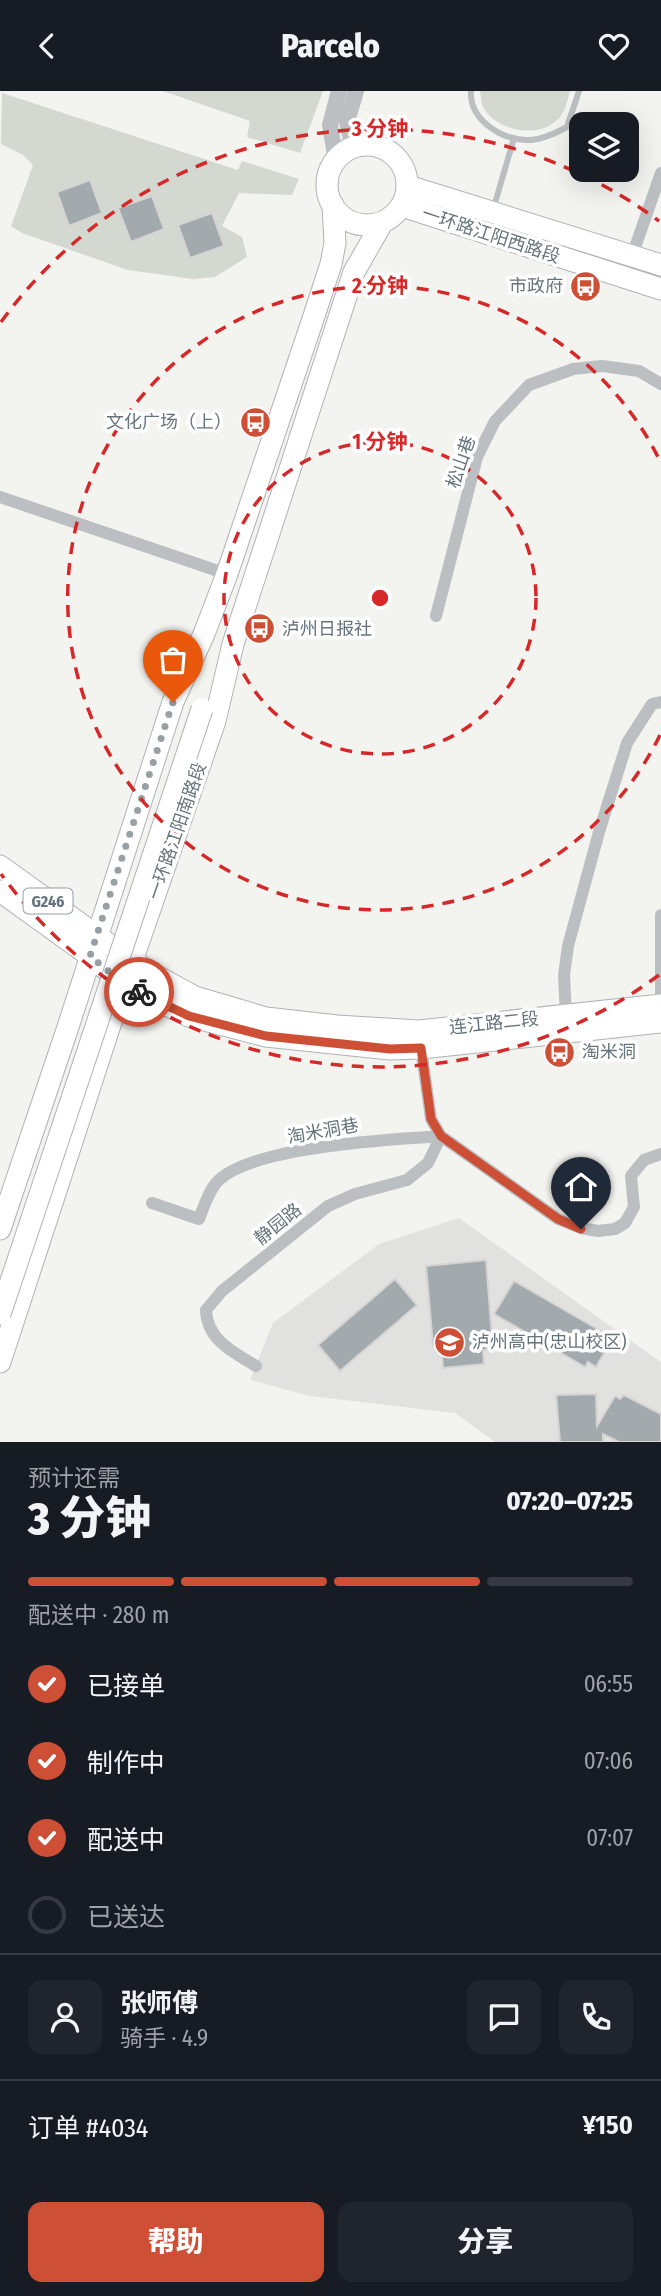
<!DOCTYPE html>
<html lang="zh">
<head>
<meta charset="utf-8">
<style>
  :root { --surface:#171b24; --page:#20242c; --text:#f1f3f6; --muted:#9ea1a6; --line:#363941; --accent:#cd5036 }
  body { margin:0; font-family:"Fira Sans Condensed","Noto Sans SC",sans-serif; background:var(--page); color:var(--text); height:100vh; display:flex; flex-direction:column; font-size:26px; white-space:nowrap }
  * { box-sizing:border-box; margin:0 }
  p { font-size:23px; color:var(--muted) }
  .icon { flex:none; width:38px; height:38px; fill:none; stroke:currentColor; stroke-width:2; stroke-linecap:round; stroke-linejoin:round }
  .map { position:relative; height:1351px; overflow:hidden }
  .drawer { display:flex; flex-direction:column; background:var(--surface); flex:1 }
  .drawer>* { flex:none }
  .tools { position:absolute; left:569px; top:21px; display:grid; gap:14px }
  .tools a { display:grid; place-items:center; width:70px; height:70px; border-radius:14px; background:var(--surface); box-shadow:0 7px 28px #0002; font-size:35px }
  .pin { position:absolute; display:grid; place-items:center; width:60px; height:60px; color:#fff; margin:-72px -30px; border-radius:50% 50% 50% 0; rotate:-45deg; box-shadow:0 0 7px #0007 }
  .pin .icon { rotate:45deg }
  .courier { position:absolute; display:grid; place-items:center; width:70px; height:70px; margin:-35px; border:5px solid #cd5036; border-radius:50%; background:#fff; color:#222; box-shadow:0 2px 9px #0007 }
  .head em { font-style:normal; font-weight:800 }
  .head div { display:flex; flex-direction:column-reverse }
  .head { display:flex; align-items:center; justify-content:space-between; height:119px; padding:0 28px }
  h1 { font-size:46px; font-weight:800; line-height:52px }
  .bar { display:grid; grid-template-columns:repeat(4,1fr); gap:10px 7px; align-content:center; height:84px; padding:0 28px }
  .bar i { height:9px; border-radius:5px; background:var(--line) }
  .bar .current { background:var(--accent) }
  .bar p { grid-column:span 4 }
  .line { display:flex; align-items:center; gap:18px; padding:0 28px; border-top:2px solid var(--line) }
  .line div { flex:1 }
  .round { display:grid; place-items:center; flex:none; width:74px; height:74px; border-radius:14px; background:var(--page) }
  ol { padding:0 28px; list-style:none }
  li { display:flex; align-items:center; gap:21px; height:77px }
  li p { margin-inline-start:auto }
  li .icon { padding:7px; border-radius:50%; background:var(--accent); color:#fff; stroke-width:4 }
  li:last-child { color:var(--muted) }
  li i { width:38px; height:38px; border:4px solid var(--line); border-radius:50% }
  .primary-button { display:flex; gap:14px; margin-top:auto; padding:14px 28px }
  .primary-button a { flex:1; height:80px; border-radius:14px; background:var(--accent); color:#fff; font-size:28px; font-weight:800; line-height:80px; text-align:center }
  .primary-button a+a { background:var(--page); color:var(--text) }
  header { display:flex; justify-content:space-between; align-items:center; height:91px; padding:0 28px; background:var(--surface); font-size:32px; font-weight:800 }
  .map>svg:first-child { display:block }
</style>
</head>
<body>
<header><svg class="icon" aria-label="back" viewBox="0 0 24 24"><path d="M15 5l-7 7 7 7"/></svg>Parcelo<svg class="icon" aria-label="heart" viewBox="0 0 24 24"><path d="M12 20l-8-8c-3-5 5-10 8-4 3-6 11-1 8 4z"/></svg></header>
<div class="map">
<svg width="661" height="1351" viewBox="0 0 661 1351">
  <rect width="100%" height="100%" fill="#f3f3f0"/>
  <!-- built -->
  <path fill="#e1e2e0" d="M459,1127L661,1271V1351H495L455,1322L310,1305L250,1289L273,1232L379,1153Z"/>
  <!-- green -->
  <path fill="#d3d8d0" d="M163,0H323L300,62L247,46L250,30Z
    M480,0H570C567,10 565,23 556,30C537,48 495,39 483,16C481,11 481,5 480,0Z
    M2,2L238,79L242,70L299,88L292,104L239,102L222,135L242,146L247,166L215,186L193,188L128,179L22,142L11,135L33,74L23,64L1,53Z"/>
  <!-- building -->
  <path fill="#a3aaae" stroke="#d5d4d3" stroke-width="2" d="M90,89L102,122L69,135L57,101Z
    M152,105L164,138L131,151L118,117Z
    M212,122L224,155L190,167L178,134Z
    M486,1169L493,1258L483,1259L484,1273L443,1277L441,1253L433,1254L426,1175Z
    M395,1188L417,1214L340,1280L318,1254Z
    M514,1190L613,1247L596,1276L588,1271L585,1276L494,1223Z
    M596,1303L597,1335L615,1305L620,1308L624,1304L661,1323V1351H619L603,1343V1351H560L556,1304Z"/>
  <g fill="none" stroke-linecap="round" stroke-linejoin="round">
    <defs>
      <path id="primary" d="M327 94a40 40 0 1 1 80 0a40 40 0 1 1-80 0Z
        M408,95L661,174
        M402,115L661,198
        M0,1138L68,936L173,611L204,543L227,483L315,222L331,173L335,152L333,114
        M0,1271L112,928L215,630L233,553L354,181L382,132"/>
      <path id="trunk" d="M0,775L132,870L162,888L195,906L266,927L337,935L419,940L661,914
        M0,800L90,865L124,893L189,925L266,945L390,958L421,957L661,931"/>
    </defs>
    <!-- primary casing -->
    <use href="#primary" stroke="#afb3b6" stroke-width="23"/>
    <!-- trunk casing -->
    <use href="#trunk" stroke="#afb2b4" stroke-width="23"/>
    <!-- service -->
    <path stroke="#bbbfc1" stroke-width="6" d="M471,0C469,28 500,48 526,49C539,50 556,42 567,36L579,0
      M493,119L514,47"/>
    <!-- minor -->
    <path stroke="#bbbfc1" stroke-width="12" d="M632,165L661,82
      M0,406L227,483
      M436,525L477,366L495,330L529,294L573,278L602,275L639,280L661,293
      M661,918V824
      M566,925L564,884L568,855L599,741L627,652L652,613L661,611
      M152,1112L199,1128C204,1116 209,1098 219,1089C253,1056 392,1048 441,1045L431,1028L421,957
      M256,1275C233,1261 207,1249 206,1219L222,1200L328,1115L355,1103L407,1089L428,1072L441,1045L558,1128L581,1137L598,1140L615,1138L625,1132L634,1116L631,1085L644,1069L661,1063"/>
    <!-- tertiary -->
    <path stroke="#bbbfc1" stroke-width="16" d="M353,57L347,31L356,0
      M336,70L330,34L339,0"/>
    <!-- primary -->
    <use href="#primary" stroke="#fff" stroke-width="21"/>
    <!-- trunk -->
    <use href="#trunk" stroke="#fff" stroke-width="21"/>
    <defs>
      <path id="primary-bridge" d="M0,1223L202,618"/>
    </defs>
    <!-- primary-bridge casing -->
    <use href="#primary-bridge" stroke="#afb3b6" stroke-width="23" stroke-linecap="butt"/>
    <!-- primary-bridge -->
    <use href="#primary-bridge" stroke="#fff" stroke-width="21"/>
  </g>
  <g fill="none" stroke-linecap="round" stroke-linejoin="round">
    <!-- done -->
    <path stroke="#97a0a5" stroke-width="7" stroke-dasharray="0 12.6" d="M139,901L124,893L90,865L173,611"/>
    <!-- route -->
    <path stroke="#cd5036" stroke-width="9" d="M139,901L189,925L266,945L390,958L421,957L431,1028L441,1045L558,1128L581,1138"/>
  </g>
  <!-- distance rings -->
  <g fill="none" stroke="#d62828" stroke-width="3.5" stroke-dasharray="12 9">
    <circle cx="380" cy="507" r="156"/>
    <path d="M660 644A312 312 0 1 1 660 370"/>
    <path d="M659 884A469 469 0 0 1 1 783M1 231A469 469 0 0 1 659 130"/>
  </g>
  <!-- icons -->
  <defs>
    <symbol id="bus-disc" viewBox="-11 -11 22 22"><circle r="9.5" fill="#cd5036" stroke="#fff"/><path d="M-5-6H5V4H4V6H2V4H-2V6H-4V4H-5ZM-3.5-4V0h7V-4ZM-3.5 1.2v1.5H-2V1.2ZM2 1.2v1.5H3.5V1.2Z" fill="#fff"/></symbol>
    <symbol id="school-disc" viewBox="-11 -11 22 22"><circle r="9.5" fill="#cd5036" stroke="#fff"/><path d="M0-5L7-2L0 1L-7-2ZM-4 1L0 2.5L4 1V4Q0 6-4 4Z" fill="#fff"/></symbol>
  </defs>
  <g fill-rule="evenodd">
    <use href="#bus-disc" x="568" y="178" width="35" height="35"/>
    <use href="#bus-disc" x="238" y="314" width="35" height="35"/>
    <use href="#bus-disc" x="242" y="520" width="35" height="35"/>
    <use href="#bus-disc" x="542" y="944" width="35" height="35"/>
    <use href="#school-disc" x="432" y="1234" width="35" height="35"/>
  </g>
  <g text-anchor="middle" stroke-width="7" stroke-linejoin="round" paint-order="stroke">
    <!-- shield labels -->
    <rect fill="#fff" stroke="#949ea4" stroke-width="2" x="23.5" y="797.5" width="49" height="25" rx="5"/>
    <g font-size="16" font-weight="bold" fill="#66747d">
      <text x="48" y="816">G246</text>
    </g>
    <!-- street labels -->
    <g font-size="18" fill="#66747d" stroke="#fff">
      <text transform="translate(491 144) rotate(18)" y="6">一环路江阳西路段</text>
      <text transform="translate(461 371) rotate(-71)" y="6">松山巷</text>
      <text transform="translate(177 740) rotate(-71)" y="6">一环路江阳南路段</text>
      <text transform="translate(494 932) rotate(-6)" y="6">连江路二段</text>
      <text transform="translate(323 1040) rotate(-10)" y="6">淘米洞巷</text>
      <text transform="translate(278 1133) rotate(-39)" y="6">静园路</text>
    </g>
    <!-- poi labels -->
    <g font-size="18" fill="#66747d" stroke="#fff" text-anchor="start">
      <text x="563" y="201" text-anchor="end">市政府</text>
      <text x="232" y="337" text-anchor="end">文化广场（上）</text>
      <text x="282" y="544">泸州日报社</text>
      <text x="582" y="967">淘米洞</text>
      <text x="472" y="1257">泸州高中(忠山校区)</text>
    </g>
  </g>
  <circle cx="380" cy="507" r="10" fill="#d62828" stroke="#fff" stroke-width="3.5"/>
  <g font-size="21" text-anchor="middle" font-weight="bold" fill="#d62828" stroke="#fff" stroke-width="7" stroke-linejoin="round" paint-order="stroke">
    <text x="380" y="45">3 分钟</text>
    <text x="380" y="202">2 分钟</text>
    <text x="380" y="358">1 分钟</text>
  </g>
</svg>
<div class="tools">
<a><svg class="icon" aria-label="layers" viewBox="0 0 24 24"><path d="M12 4l9 5-9 5-9-5zM3 14l9 5 9-5"/></svg></a>
</div>
<div class="pin" style="left:173px;top:611px;background:#ea580c"><svg class="icon" aria-label="bag" viewBox="0 0 24 24"><path d="M5 8h14l-1 12H6zM9 8a3 3 0 0 1 6 0"/></svg></div>
<div class="pin" style="left:581px;top:1138px;background:#1f2937"><svg class="icon" aria-label="home" viewBox="0 0 24 24"><path d="M3 11l9-7 9 7M6 9v11h12V9"/></svg></div>
<div class="courier" style="left:139px;top:901px"><svg class="icon" aria-label="bike" viewBox="0 0 24 24"><circle cx="6" cy="16" r="4"/><circle cx="18" cy="16" r="4"/><path d="M6 16l4-8h5l3 8M10 8l3 8H6M13 5h3"/></svg></div>
</div>
<section class="drawer">
<div class="head"><div><h1>3 分钟</h1><p>预计还需</p></div><em>07:20–07:25</em></div>
<div class="bar"><i class="current"></i><i class="current"></i><i class="current"></i><i></i><p>配送中 · 280 m</p></div>
<ol>
<li><svg class="icon" aria-label="check" viewBox="0 0 24 24"><path d="M5 12l5 5 9-10"/></svg>已接单<p>06:55</p></li>
<li><svg class="icon" aria-label="check" viewBox="0 0 24 24"><path d="M5 12l5 5 9-10"/></svg>制作中<p>07:06</p></li>
<li><svg class="icon" aria-label="check" viewBox="0 0 24 24"><path d="M5 12l5 5 9-10"/></svg>配送中<p>07:07</p></li>
<li><i></i>已送达</li>
</ol>
<div class="line" style="height:126px"><a class="round"><svg class="icon" aria-label="person" viewBox="0 0 24 24"><circle cx="12" cy="8" r="4"/><path d="M4 21q1-7 8-7t8 7"/></svg></a><div><b>张师傅</b><p>骑手 · 4.9</p></div><a class="round"><svg class="icon" aria-label="chat" viewBox="0 0 24 24"><path d="M4 5h16v11H9l-5 4z"/></svg></a><a class="round"><svg class="icon" aria-label="phone" viewBox="0 0 24 24"><path d="M5 4h4l2 5-3 2q2 4 5 5l2-3 5 2v4C11 20 4 13 5 4z"/></svg></a></div>
<div class="line" style="height:91px"><div>订单 #4034</div><b>¥150</b></div>
<div class="primary-button"><a>帮助</a><a>分享</a></div>
</section>
</body>
</html>
